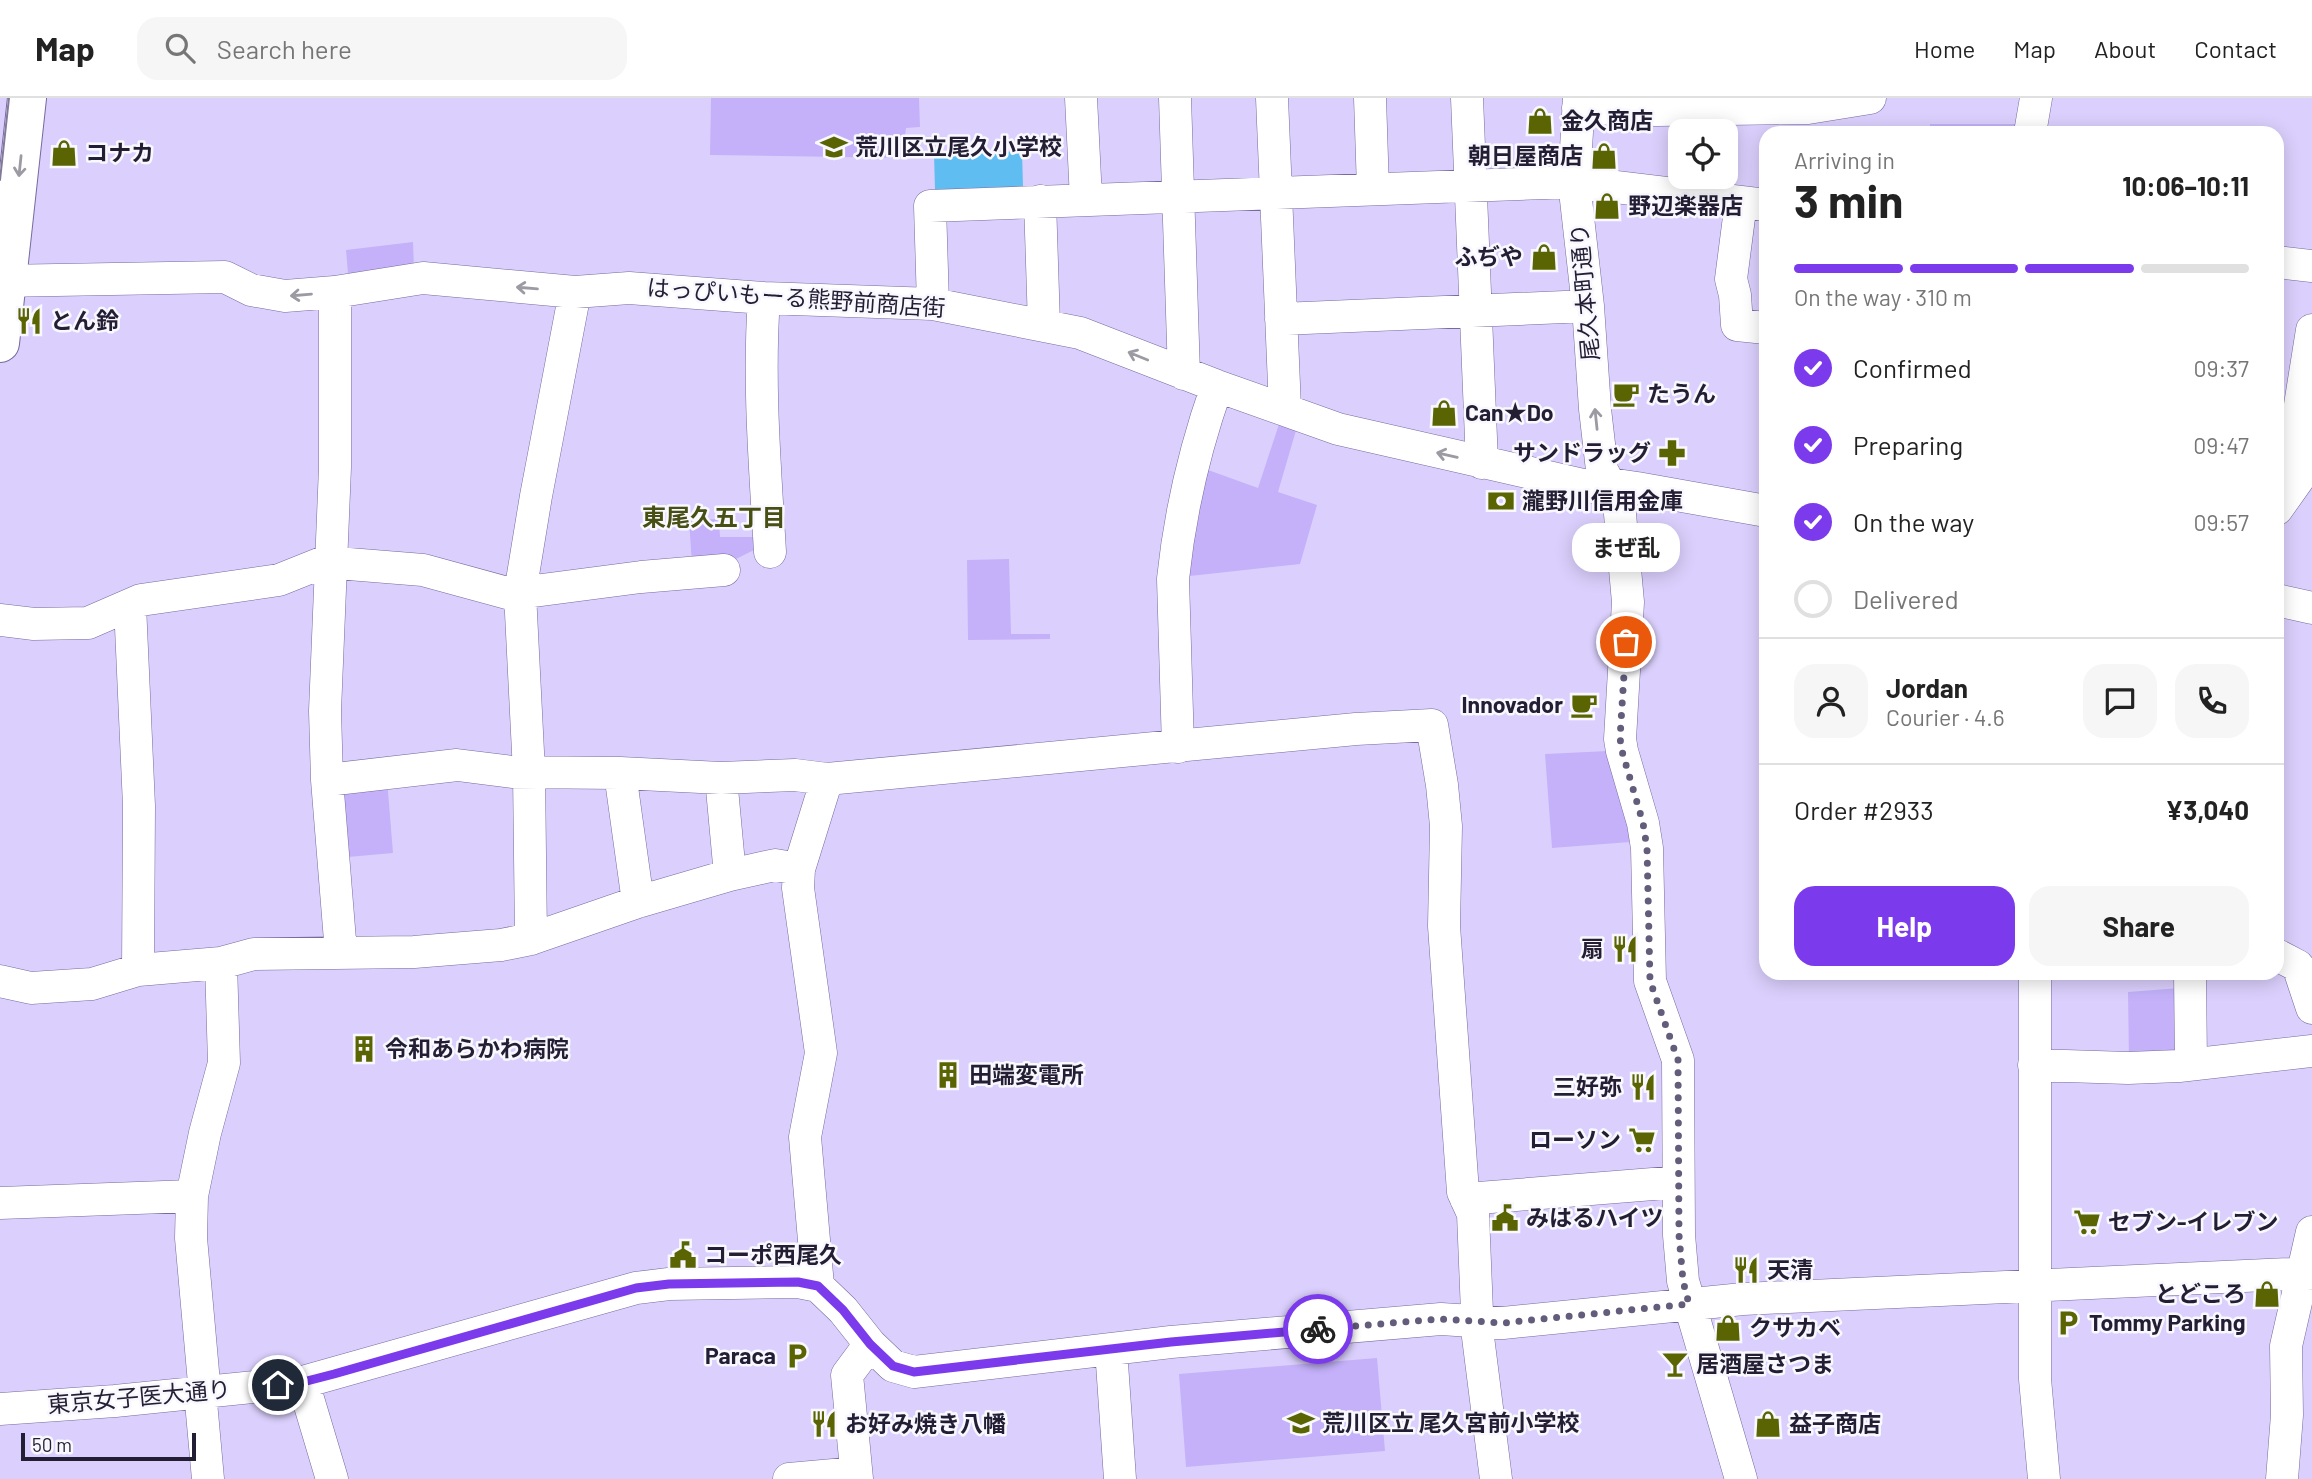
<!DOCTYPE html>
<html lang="en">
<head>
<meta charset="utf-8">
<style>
  :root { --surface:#fff; --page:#f6f6f6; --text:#222; --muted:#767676; --line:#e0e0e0; --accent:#7c3aed }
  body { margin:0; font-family:Barlow,"Noto Sans JP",sans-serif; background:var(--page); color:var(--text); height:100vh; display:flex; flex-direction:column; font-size:26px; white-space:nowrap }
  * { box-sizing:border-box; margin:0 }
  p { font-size:23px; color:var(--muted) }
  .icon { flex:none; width:38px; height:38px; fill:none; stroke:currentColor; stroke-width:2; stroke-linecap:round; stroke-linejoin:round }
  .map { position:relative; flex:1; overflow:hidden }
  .panel { position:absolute; left:1759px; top:28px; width:525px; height:854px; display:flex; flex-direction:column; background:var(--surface); border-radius:21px; box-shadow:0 4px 18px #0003 }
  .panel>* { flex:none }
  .buttons { position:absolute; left:1668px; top:21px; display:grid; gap:14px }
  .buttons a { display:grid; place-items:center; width:70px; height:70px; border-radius:14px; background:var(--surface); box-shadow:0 4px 18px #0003; font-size:35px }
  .scale { position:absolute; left:21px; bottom:18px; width:175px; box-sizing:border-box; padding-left:7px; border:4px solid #231e33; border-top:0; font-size:19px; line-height:24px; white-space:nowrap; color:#231e33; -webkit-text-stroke:5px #f9f8fe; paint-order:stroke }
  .pin { position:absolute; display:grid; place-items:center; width:60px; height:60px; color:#fff; margin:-30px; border:4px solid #fff; border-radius:50%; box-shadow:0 2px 7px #0007 }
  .courier { position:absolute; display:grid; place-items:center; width:70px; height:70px; margin:-35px; border:5px solid #7c3aed; border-radius:50%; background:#fff; color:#222; box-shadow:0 2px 9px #0007 }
  .bubble { position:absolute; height:49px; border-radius:21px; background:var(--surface); box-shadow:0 4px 18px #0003; font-size:23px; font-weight:700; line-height:49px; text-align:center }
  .head em { font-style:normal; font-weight:700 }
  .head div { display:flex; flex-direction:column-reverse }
  .head { display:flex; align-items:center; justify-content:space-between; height:119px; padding:0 35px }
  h1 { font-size:46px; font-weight:700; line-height:52px }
  .bar { display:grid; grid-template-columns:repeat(4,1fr); gap:10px 7px; align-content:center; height:84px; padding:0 35px }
  .bar i { height:9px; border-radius:5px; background:var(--line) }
  .bar .current { background:var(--accent) }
  .bar p { grid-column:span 4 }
  .line { display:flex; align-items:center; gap:18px; padding:0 35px; border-top:2px solid var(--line) }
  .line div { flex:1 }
  .round { display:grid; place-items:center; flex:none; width:74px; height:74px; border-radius:21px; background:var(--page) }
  ol { padding:0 35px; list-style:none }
  li { display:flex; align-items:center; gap:21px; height:77px }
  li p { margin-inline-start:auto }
  li .icon { padding:7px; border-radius:50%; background:var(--accent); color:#fff; stroke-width:4 }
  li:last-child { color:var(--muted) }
  li i { width:38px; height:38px; border:4px solid var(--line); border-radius:50% }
  .cta { display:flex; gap:14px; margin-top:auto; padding:14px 35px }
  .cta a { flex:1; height:80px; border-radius:21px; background:var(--accent); color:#fff; font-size:28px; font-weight:700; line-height:80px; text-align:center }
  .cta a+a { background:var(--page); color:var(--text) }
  header { display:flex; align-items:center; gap:42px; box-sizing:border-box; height:98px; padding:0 35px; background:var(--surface); border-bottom:2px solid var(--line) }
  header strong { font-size:33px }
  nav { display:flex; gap:38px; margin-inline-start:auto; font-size:24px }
  .search { width:490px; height:63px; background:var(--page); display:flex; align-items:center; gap:18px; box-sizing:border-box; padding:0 24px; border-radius:21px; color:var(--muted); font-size:26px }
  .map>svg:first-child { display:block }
</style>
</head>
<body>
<header>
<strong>Map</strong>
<div class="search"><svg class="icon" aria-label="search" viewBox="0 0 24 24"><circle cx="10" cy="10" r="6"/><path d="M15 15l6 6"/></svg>Search here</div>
<nav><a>Home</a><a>Map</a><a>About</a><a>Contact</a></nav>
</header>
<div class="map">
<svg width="2312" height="1381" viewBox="0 0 2312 1381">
  <rect width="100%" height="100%" fill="#dbd0fd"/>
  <!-- green -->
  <path fill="#c4b1fa" d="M711,0H919L920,29L906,30L902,60L710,57Z
    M1930,26H2029L2027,35H1930Z
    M413,144L414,171L349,187L346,152Z
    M1280,323L1297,329L1278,394L1317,407L1300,466L1181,479L1197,368L1258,390Z
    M719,421L720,439H757L758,450L728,465L692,466L689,422Z
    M1009,461L1011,536H1050V541L968,542L967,462Z
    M1608,653L1628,723L1630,744L1552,750L1545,656Z
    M387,681L393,755L348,759L341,684Z
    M2180,890L2181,961L2129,964L2128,894Z
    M1377,1260L1385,1353L1186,1369L1179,1276Z"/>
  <!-- water -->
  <path fill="#60bdf2" d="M1022,53L1023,89L935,92L934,56Z"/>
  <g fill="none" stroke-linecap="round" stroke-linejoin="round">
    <defs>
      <path id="minor" d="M1081,0L1086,101
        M1175,0L1184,276
        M1272,0L1285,311
        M1370,0L1373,91
        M1467,0L1482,365
        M1579,0L1574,84L1588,208L1595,311L1602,372L1619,405L1628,504L1620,641L1622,653L1643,725L1647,750L1650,883L1678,962L1679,1137L1683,1183L1741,1381
        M1578,10L1657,12L1808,10L1870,0
        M2030,35L2036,0
        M1040,103L1044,227
        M1741,104L1731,181L1735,197L1737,227L1766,230
        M2277,164L2312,168
        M0,183L225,179L251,192L285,198L335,194L423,180L575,194L629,190L764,200L933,206L1080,235L1217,288L1338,331L1592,389L1610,386L1637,390L1766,413
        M335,194V369L325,613L327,682L341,855
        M764,200C758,284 765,369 770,454
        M933,206L930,108L1574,84L1766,107
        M1281,221L1588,208
        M2277,411L2299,380L2300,307L2312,232
        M2277,502L2312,510
        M130,507L139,708L138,872
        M0,522L34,526L88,525L141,502L279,482L324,464L423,472L511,496L641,479L724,472
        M1178,649L1173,481C1180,413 1194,353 1217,288
        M620,675L638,804
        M721,680L730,777
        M327,682L457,667L512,674L620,675L721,680L795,677L827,681
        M531,841L529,674L520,495L536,398L575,194
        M2277,857L2298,868L2312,910
        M2035,875V1281L2044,1381
        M2190,875L2191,966
        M0,883L31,890L92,886L138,872L221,865L254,856L414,854L501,847L531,841L638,804L730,777L775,767L799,771
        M2034,967L2128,970L2179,968L2312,953
        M1466,1101L1678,1084
        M0,1105L192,1098
        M818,1188L805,1039L821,955L798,790L799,771L827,681L1356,631L1432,627L1442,687L1446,728L1444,828L1463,1094L1473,1116L1478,1239L1496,1381
        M1111,1251L1120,1381
        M303,1284L332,1381
        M0,1311L115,1303L303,1284L636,1190L669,1186L798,1184L818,1188L843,1212L870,1246L893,1268L914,1274L1171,1244L1441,1221L1503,1225L1743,1201L2312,1175
        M208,1381L201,1304L204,1285L191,1140L192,1098L205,1035L224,965L221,865
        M789,1381L856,1375
        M857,1381L847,1277L870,1246
        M2282,1381L2287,1317L2286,1248L2312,1134"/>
      <path id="major" d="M0,245L27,0"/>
    </defs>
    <!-- minor casing -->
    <use href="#minor" stroke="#776a9d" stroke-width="33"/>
    <!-- major casing -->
    <use href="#major" stroke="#776a9d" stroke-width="40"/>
    <!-- minor -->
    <use href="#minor" stroke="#fff" stroke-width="32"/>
    <!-- major -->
    <use href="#major" stroke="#fff" stroke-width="38"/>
    <!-- tram -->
    <path stroke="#82799b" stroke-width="2" d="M0,82L9,0"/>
  </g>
  <!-- one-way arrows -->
  <defs><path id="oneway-shaft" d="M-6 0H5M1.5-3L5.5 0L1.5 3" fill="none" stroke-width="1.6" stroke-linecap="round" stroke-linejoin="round" transform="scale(1.75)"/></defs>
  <g stroke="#9c9aa3">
    <use href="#oneway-shaft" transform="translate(20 68) rotate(96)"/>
    <use href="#oneway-shaft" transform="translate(527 190) rotate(-175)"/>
    <use href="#oneway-shaft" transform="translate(301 197) rotate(175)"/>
    <use href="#oneway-shaft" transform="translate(1138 258) rotate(-158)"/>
    <use href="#oneway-shaft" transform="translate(1596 321) rotate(-96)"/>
    <use href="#oneway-shaft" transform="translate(1447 357) rotate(-167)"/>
  </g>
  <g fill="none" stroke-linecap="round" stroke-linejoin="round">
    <!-- done -->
    <path stroke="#635c7a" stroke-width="7" stroke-dasharray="0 12.6" d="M1318,1231L1441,1221L1503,1225L1689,1206L1683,1183L1679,1137L1678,962L1650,883L1647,750L1643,725L1622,653L1620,640L1626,544"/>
    <!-- route -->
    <path stroke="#7c3aed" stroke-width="9" d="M278,1287L303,1284L334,1276L636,1190L669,1186L798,1184L818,1188L843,1212L870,1246L893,1268L914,1274L1171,1244L1318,1231"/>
  </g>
  <!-- icons -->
  <defs>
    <symbol id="shop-bare" viewBox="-9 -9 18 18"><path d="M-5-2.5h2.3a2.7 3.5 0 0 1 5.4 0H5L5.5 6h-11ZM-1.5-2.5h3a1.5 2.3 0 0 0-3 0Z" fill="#5b6403" stroke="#f9f8fe" stroke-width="2.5" paint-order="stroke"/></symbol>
    <symbol id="school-bare" viewBox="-9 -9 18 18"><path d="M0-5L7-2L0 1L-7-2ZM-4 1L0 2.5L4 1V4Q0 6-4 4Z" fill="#5b6403" stroke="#f9f8fe" stroke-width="2.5" paint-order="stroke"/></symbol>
    <symbol id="restaurant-bare" viewBox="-9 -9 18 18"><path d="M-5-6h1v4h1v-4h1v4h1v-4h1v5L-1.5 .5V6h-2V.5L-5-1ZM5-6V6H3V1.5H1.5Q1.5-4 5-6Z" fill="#5b6403" stroke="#f9f8fe" stroke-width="2.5" paint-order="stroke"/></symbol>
    <symbol id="cafe-bare" viewBox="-9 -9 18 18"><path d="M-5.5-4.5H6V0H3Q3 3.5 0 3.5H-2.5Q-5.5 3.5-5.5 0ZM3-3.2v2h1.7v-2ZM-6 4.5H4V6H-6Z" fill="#5b6403" stroke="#f9f8fe" stroke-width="2.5" paint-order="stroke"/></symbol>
    <symbol id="pharmacy-bare" viewBox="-9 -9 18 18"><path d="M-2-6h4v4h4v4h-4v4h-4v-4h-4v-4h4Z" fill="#5b6403" stroke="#f9f8fe" stroke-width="2.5" paint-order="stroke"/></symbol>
    <symbol id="bank-bare" viewBox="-9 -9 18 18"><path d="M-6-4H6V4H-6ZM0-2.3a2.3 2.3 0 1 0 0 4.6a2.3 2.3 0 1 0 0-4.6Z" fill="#5b6403" stroke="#f9f8fe" stroke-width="2.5" paint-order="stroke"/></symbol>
    <symbol id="building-bare" viewBox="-9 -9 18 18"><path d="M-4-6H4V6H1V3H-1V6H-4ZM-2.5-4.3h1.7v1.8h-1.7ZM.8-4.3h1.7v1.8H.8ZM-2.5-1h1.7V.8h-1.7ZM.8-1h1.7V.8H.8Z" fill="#5b6403" stroke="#f9f8fe" stroke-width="2.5" paint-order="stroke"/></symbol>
    <symbol id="supermarket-bare" viewBox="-9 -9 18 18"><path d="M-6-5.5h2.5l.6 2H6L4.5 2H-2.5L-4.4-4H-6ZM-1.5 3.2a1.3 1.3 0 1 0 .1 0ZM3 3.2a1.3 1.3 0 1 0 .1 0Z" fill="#5b6403" stroke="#f9f8fe" stroke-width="2.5" paint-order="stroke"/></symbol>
    <symbol id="civic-bare" viewBox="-9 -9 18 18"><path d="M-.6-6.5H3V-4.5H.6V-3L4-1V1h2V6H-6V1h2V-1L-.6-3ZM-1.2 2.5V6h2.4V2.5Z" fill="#5b6403" stroke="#f9f8fe" stroke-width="2.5" paint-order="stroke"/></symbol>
    <symbol id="parking-bare" viewBox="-9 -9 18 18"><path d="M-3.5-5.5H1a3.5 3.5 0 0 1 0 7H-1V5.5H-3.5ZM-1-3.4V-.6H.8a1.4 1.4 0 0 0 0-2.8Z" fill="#5b6403" stroke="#f9f8fe" stroke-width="2.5" paint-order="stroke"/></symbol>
    <symbol id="bar-bare" viewBox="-9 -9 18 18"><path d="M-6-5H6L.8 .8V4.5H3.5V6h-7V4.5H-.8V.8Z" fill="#5b6403" stroke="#f9f8fe" stroke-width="2.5" paint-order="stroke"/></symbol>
  </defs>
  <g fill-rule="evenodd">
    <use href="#shop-bare" x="1521" y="4" width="38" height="38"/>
    <use href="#school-bare" x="815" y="30" width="38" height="38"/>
    <use href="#shop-bare" x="45" y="36" width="38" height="38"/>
    <use href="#shop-bare" x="1585" y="39" width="38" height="38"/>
    <use href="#shop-bare" x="1588" y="89" width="38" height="38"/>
    <use href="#shop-bare" x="1525" y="140" width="38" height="38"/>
    <use href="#restaurant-bare" x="10" y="204" width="38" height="38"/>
    <use href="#cafe-bare" x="1607" y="277" width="38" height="38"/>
    <use href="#shop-bare" x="1425" y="296" width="38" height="38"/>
    <use href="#pharmacy-bare" x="1653" y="336" width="38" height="38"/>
    <use href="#bank-bare" x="1482" y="384" width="38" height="38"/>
    <use href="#cafe-bare" x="1565" y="588" width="38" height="38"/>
    <use href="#restaurant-bare" x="1606" y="832" width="38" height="38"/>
    <use href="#building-bare" x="345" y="932" width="38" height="38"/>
    <use href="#building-bare" x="929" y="958" width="38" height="38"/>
    <use href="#restaurant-bare" x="1624" y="970" width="38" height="38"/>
    <use href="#supermarket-bare" x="1623" y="1023" width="38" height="38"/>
    <use href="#civic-bare" x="1486" y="1101" width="38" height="38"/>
    <use href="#supermarket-bare" x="2068" y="1105" width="38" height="38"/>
    <use href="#civic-bare" x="664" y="1138" width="38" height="38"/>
    <use href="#restaurant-bare" x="1727" y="1153" width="38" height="38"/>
    <use href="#shop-bare" x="2248" y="1177" width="38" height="38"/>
    <use href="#parking-bare" x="2049" y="1206" width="38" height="38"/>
    <use href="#shop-bare" x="1709" y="1211" width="38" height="38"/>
    <use href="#parking-bare" x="778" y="1239" width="38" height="38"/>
    <use href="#bar-bare" x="1656" y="1247" width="38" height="38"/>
    <use href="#school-bare" x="1282" y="1306" width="38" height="38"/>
    <use href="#restaurant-bare" x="805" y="1307" width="38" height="38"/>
    <use href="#shop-bare" x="1749" y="1307" width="38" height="38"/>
  </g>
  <g text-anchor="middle" stroke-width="5" stroke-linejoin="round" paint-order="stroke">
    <!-- poi labels -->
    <g font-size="23" font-weight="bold" fill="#231e33" stroke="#f9f8fe" text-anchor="start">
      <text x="1561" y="31">金久商店</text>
      <text x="855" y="57">荒川区立尾久小学校</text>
      <text x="85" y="63">コナカ</text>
      <text x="1583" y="66" text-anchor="end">朝日屋商店</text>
      <text x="1628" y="116">野辺楽器店</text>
      <text x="1523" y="167" text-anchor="end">ふぢや</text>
      <text x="50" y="231">とん鈴</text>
      <text x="1647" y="304">たうん</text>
      <text x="1465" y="323">Can★Do</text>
      <text x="1651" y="363" text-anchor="end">サンドラッグ</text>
      <text x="1522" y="411">瀧野川信用金庫</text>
      <text x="1563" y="615" text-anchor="end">Innovador</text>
      <text x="1604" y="859" text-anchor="end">扇</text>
      <text x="385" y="959">令和あらかわ病院</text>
      <text x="969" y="985">田端変電所</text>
      <text x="1622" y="997" text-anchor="end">三好弥</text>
      <text x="1621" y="1050" text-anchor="end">ローソン</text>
      <text x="1526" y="1128">みはるハイツ</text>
      <text x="2108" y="1132">セブン-イレブン</text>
      <text x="704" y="1165">コーポ西尾久</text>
      <text x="1767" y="1180">天清</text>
      <text x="2246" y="1204" text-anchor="end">とどころ</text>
      <text x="2089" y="1233">Tommy Parking</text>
      <text x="1749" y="1238">クサカベ</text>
      <text x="776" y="1266" text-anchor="end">Paraca</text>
      <text x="1696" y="1274">居酒屋さつま</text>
      <text x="1322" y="1333">荒川区立 尾久宮前小学校</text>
      <text x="845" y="1334">お好み焼き八幡</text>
      <text x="1789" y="1334">益子商店</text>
    </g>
    <!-- street labels -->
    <g font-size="23" fill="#231e33" stroke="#f9f8fe">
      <text transform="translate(1585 194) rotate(-95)" y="8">尾久本町通り</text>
      <text transform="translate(796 200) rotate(4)" y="8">はっぴいもーる熊野前商店街</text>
      <text transform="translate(139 1299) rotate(-5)" y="8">東京女子医大通り</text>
    </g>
    <!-- neighbourhood labels -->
    <g font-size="24" font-weight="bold" fill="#484f15" stroke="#f9f8fe">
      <text x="714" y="428">東尾久五丁目</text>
    </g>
  </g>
</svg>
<div class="buttons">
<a><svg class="icon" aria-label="locate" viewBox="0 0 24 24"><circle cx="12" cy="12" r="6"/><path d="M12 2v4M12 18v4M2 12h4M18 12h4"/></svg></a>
</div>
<div class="scale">50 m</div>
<div class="pin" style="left:1626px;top:544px;background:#ea580c"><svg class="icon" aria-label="bag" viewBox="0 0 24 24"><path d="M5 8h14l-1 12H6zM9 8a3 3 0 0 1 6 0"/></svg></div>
<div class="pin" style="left:278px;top:1287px;background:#1f2937"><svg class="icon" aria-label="home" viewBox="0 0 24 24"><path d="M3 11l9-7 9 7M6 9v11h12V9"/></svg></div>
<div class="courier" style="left:1318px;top:1231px"><svg class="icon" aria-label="bike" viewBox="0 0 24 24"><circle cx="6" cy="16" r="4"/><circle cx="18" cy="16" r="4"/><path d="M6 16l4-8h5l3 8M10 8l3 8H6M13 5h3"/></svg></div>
<div class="bubble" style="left:1572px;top:425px;width:108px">まぜ乱</div>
<section class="panel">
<div class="head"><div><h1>3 min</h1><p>Arriving in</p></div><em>10:06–10:11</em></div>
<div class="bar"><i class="current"></i><i class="current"></i><i class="current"></i><i></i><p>On the way · 310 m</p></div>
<ol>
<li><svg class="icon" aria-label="check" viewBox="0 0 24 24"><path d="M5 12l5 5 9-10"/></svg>Confirmed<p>09:37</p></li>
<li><svg class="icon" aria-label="check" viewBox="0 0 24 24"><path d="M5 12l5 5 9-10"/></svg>Preparing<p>09:47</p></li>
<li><svg class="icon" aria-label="check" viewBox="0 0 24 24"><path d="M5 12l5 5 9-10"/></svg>On the way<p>09:57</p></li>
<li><i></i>Delivered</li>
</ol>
<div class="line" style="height:126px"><a class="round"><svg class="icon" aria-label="person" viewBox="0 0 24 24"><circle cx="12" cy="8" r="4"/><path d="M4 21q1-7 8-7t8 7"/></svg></a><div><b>Jordan</b><p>Courier · 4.6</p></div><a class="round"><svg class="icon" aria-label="chat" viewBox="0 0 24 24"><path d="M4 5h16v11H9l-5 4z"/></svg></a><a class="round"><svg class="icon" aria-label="phone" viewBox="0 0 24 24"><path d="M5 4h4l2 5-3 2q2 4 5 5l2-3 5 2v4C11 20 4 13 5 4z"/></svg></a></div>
<div class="line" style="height:91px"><div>Order #2933</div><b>¥3,040</b></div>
<div class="cta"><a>Help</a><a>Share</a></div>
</section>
</div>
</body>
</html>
